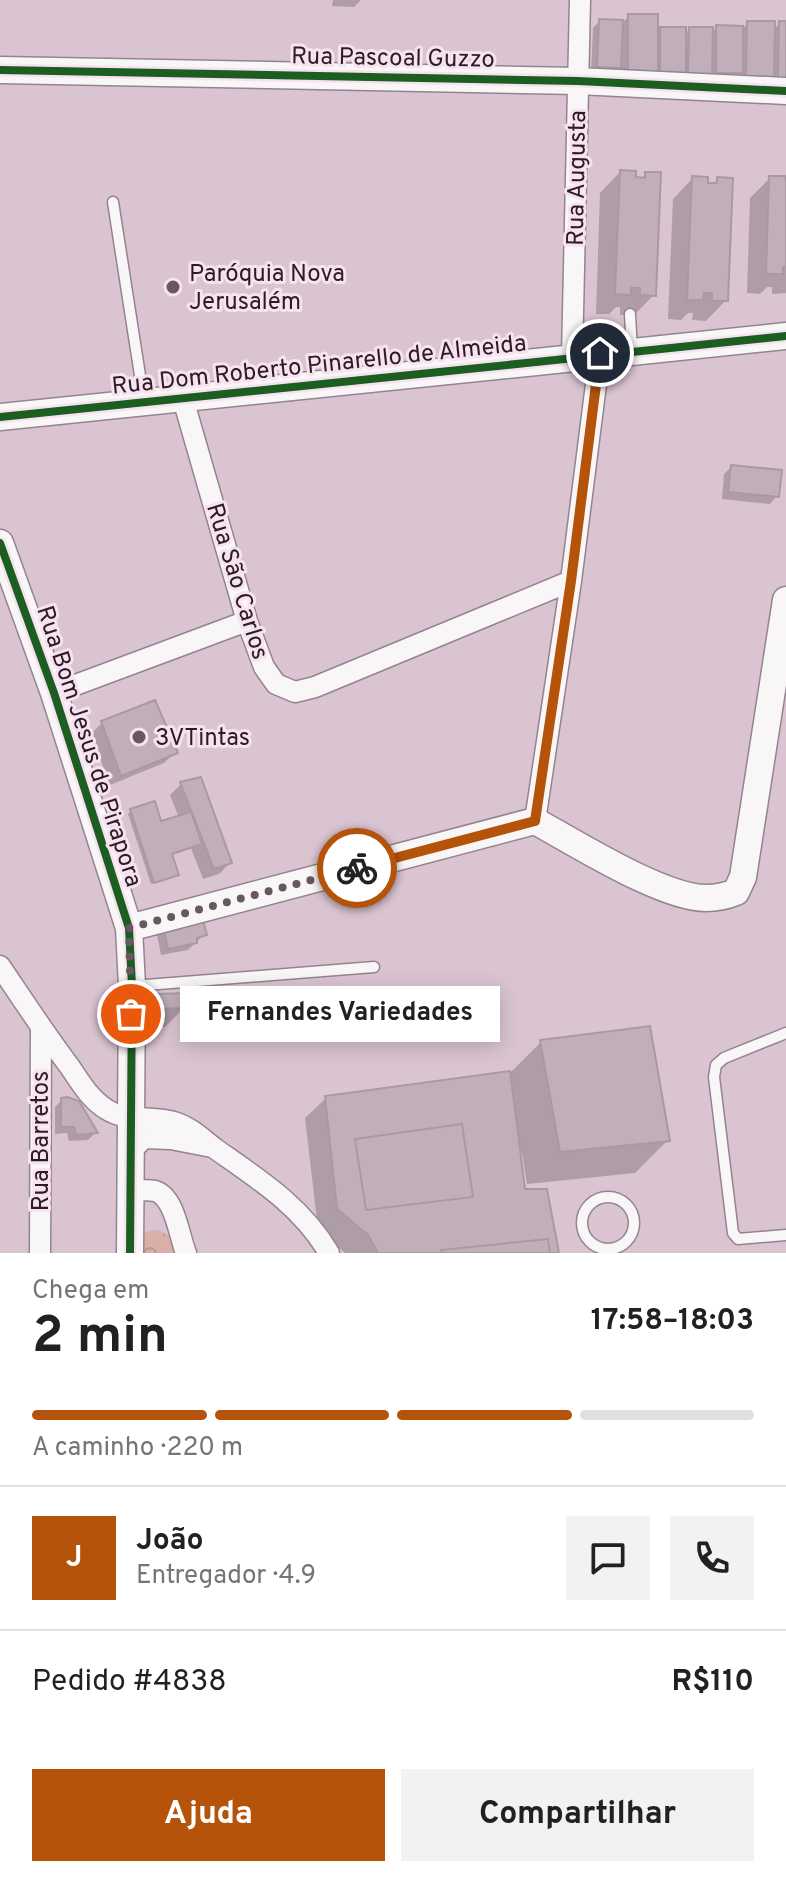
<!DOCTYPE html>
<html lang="pt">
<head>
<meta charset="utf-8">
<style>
  :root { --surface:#fff; --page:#f2f2f2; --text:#202124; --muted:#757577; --line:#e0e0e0; --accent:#b45309 }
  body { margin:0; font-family:Overpass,sans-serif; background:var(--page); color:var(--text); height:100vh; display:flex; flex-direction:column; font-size:30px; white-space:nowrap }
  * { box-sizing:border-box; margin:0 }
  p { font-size:26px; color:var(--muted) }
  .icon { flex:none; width:44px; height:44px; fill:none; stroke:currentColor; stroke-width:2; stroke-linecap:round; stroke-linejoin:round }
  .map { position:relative; height:1253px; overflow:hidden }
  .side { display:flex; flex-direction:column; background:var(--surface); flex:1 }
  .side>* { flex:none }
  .pin { position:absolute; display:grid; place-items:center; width:68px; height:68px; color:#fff; margin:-34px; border:4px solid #fff; border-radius:50%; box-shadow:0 2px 8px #0007 }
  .courier { position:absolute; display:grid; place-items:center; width:80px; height:80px; margin:-40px; border:6px solid #b45309; border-radius:50%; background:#fff; color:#222; box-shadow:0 2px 10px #0007 }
  .bubble { position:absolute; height:56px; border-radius:0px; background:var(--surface); box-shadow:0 4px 20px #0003; font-size:26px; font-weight:700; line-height:56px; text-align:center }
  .overview em { font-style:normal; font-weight:700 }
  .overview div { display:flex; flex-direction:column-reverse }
  .overview { display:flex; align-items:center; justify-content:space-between; height:136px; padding:0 32px }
  h1 { font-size:52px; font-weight:700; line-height:60px }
  .bar { display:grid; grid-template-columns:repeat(4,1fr); gap:12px 8px; align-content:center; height:96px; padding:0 32px }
  .bar i { height:10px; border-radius:6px; background:var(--line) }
  .bar .on { background:var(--accent) }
  .bar p { grid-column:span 4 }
  .line { display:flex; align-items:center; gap:20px; padding:0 32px; border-top:2px solid var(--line) }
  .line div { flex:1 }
  .round { display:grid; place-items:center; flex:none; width:84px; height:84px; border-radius:0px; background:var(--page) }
  .primary-button { display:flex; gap:16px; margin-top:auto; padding:16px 32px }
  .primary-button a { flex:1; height:92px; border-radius:0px; background:var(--accent); color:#fff; font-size:32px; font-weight:700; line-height:92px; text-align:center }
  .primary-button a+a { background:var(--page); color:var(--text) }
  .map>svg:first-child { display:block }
</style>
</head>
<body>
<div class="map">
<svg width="786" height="1253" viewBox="0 0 786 1253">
  <defs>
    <pattern id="forest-crowns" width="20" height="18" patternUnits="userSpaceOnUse" patternTransform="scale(2)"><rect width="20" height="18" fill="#dbafa9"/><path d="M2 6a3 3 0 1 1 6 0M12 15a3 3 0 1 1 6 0" fill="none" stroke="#bc9691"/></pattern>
  </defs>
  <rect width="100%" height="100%" fill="#dac4d2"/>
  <!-- forest -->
  <path fill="url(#forest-crowns)" d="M159,1230L171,1237L177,1253H140L139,1233Z"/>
  <!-- shadow -->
  <path fill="#0003" d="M333,0H361L354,7L332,6Z
    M629,16L656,34L661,29L684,35L690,29L711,33L717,27L743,28L748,23L773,30L780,23H786V85H740V73L733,80H622V65L612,74H591L593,28L600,21L623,22Z
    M620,172L640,179L646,174L654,295L634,315H620V307H616L609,314H596L600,193Z
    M693,178L712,185L718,179L726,300L706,321L692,320L693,313H688L681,320L668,319L673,199Z
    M770,178L786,184V293L772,294V287H767L760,294L747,293L750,198Z
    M731,467L777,496L770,504L722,499L724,474Z
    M102,723L175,752L164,763L110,785L91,734Z
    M199,780L230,863L219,874L203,879L191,848L170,855L177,874L174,877L151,884L128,814L131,811L160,824L179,818L170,795L181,784Z
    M164,928L204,935L188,950L161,955L157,935Z
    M158,996L185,1007L165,1027L139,1028L138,1017Z
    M541,1042L668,1140L635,1173L527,1184L522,1153L518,1154L523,1191L556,1253H345L318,1229L305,1118L326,1098L509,1074Z
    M62,1100L95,1133L88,1140L69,1141L67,1133L55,1134V1107Z"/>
  <!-- building -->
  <path fill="#c0afba" stroke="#aa99a4" stroke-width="2" d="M628,14H658V74H628Z
    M599,19L623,20L621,68L597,67Z
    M747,21H775L774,79H746Z
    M779,21H786V78H778Z
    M716,25L743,26V73H716Z
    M660,27H686V75L660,74Z
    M689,27H713L712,75H688Z
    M620,170L636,171V177L645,178V172H661L656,296L640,295V288H631V295L615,294Z
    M692,176L708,177V183H717V177L733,178L728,301H712V293H704L703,300H687Z
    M769,176H785L786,182V267H783V274H766Z
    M731,465L782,470L779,497L728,492Z
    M155,700L178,753L121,776L101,721Z
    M201,777L232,863L214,869L180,782Z
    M155,801L161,821L191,812L202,844L172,854L179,875L154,883L130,809Z
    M201,913L207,935L197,938V943L168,949L163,926Z
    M186,993L187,1008L159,1009L158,994Z
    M650,1026L670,1141L560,1152L540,1040Z
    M510,1071L525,1189H547L559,1253H378L368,1235L337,1209L325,1096Z
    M67,1097L79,1101L98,1133L76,1135L74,1127H61V1098Z
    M462,1124L473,1197L366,1210L355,1139Z
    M548,1239L550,1253H442L441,1250Z"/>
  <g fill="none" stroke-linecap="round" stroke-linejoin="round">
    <defs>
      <path id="service" d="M113,202L144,401
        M630,314L632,352
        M134,986L374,967
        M786,1033L724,1058L716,1065L714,1077L733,1233L738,1239L786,1235
        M582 1223a26 26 0 1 1 52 0a26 26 0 1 1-52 0Z"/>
      <path id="minor" d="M572,357L580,0
        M183,399L247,621L264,667L276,684L295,692L315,687L571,581
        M54,693L247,621
        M535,821L571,581L600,353
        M0,966C23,1000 45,1034 70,1067C80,1082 90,1099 106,1109C127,1123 154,1115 177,1123C194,1129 203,1140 217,1150C260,1180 302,1207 329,1253
        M130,1152L144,1138L171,1139L212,1147
        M129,1191C137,1191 147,1189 155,1191C175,1197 179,1236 186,1253
        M40,1253L41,1028"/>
      <path id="tertiary" d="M0,70L578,81L786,91
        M0,417C262,391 524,363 786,336
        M0,543L54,693L129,928L132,986L130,1253
        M129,928L535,821C576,843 662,898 706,898C717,898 726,896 736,892L743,877L786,600"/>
    </defs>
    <!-- service casing -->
    <use href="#service" stroke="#94848e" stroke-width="13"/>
    <!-- minor casing -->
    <use href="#minor" stroke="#94848e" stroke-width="23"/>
    <!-- tertiary casing -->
    <use href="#tertiary" stroke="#94848e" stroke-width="29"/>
    <!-- service -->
    <use href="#service" stroke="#f9f6f8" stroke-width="10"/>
    <!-- minor -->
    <use href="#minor" stroke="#f9f6f8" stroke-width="20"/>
    <!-- tertiary -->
    <use href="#tertiary" stroke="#f9f6f8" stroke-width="26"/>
    <defs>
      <path id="cycleway" d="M0,70L578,81L786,91
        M0,417C262,391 524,363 786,336
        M0,543L54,693L129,928L132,986L130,1253"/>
    </defs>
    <!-- cycleway casing -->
    <use href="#cycleway" stroke="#f7e2ef" stroke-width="13"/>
    <!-- cycleway -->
    <use href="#cycleway" stroke="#1b5e20" stroke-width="8"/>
  </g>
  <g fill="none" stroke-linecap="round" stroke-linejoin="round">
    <!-- done -->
    <path stroke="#685762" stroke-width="8" stroke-dasharray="0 14.4" d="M131,1014L129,928L357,868"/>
    <!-- route -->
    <path stroke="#b45309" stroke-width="10" d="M357,868L535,821L571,581L600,353"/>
  </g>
  <!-- markers -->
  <g fill="#685762" stroke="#f7e2ef" stroke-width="3">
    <circle cx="173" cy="287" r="8"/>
    <circle cx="139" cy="737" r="8"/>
  </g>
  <g text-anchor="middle" stroke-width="6" stroke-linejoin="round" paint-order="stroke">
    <!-- street labels -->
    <g font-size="24" fill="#2b1c26" stroke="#f7e2ef">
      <text transform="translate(393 57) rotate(1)" y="8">Rua Pascoal Guzzo</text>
      <text transform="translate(576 178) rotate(-89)" y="8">Rua Augusta</text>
      <text transform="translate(319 364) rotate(-6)" y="8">Rua Dom Roberto Pinarello de Almeida</text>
      <text transform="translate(238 581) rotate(73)" y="8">Rua São Carlos</text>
      <text transform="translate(90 746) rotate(72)" y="8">Rua Bom Jesus de Pirapora</text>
      <text transform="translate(40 1141) rotate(-90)" y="8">Rua Barretos</text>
    </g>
    <!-- poi labels -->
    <g font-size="24" fill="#2b1c26" stroke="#f7e2ef" text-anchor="start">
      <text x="189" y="281">Paróquia Nova<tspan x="189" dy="28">Jerusalém</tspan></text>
      <text x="155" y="745">3VTintas</text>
    </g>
  </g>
</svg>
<div class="pin" style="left:131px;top:1014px;background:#ea580c"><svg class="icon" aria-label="bag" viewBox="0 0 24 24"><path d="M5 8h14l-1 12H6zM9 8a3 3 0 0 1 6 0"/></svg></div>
<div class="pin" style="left:600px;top:353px;background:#1f2937"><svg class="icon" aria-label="home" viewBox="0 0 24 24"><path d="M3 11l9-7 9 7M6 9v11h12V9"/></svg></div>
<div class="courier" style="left:357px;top:868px"><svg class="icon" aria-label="bike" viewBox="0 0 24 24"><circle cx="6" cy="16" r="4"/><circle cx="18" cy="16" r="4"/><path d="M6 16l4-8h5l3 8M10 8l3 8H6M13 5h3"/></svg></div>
<div class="bubble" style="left:180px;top:986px;width:320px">Fernandes Variedades</div>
</div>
<section class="side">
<div class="overview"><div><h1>2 min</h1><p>Chega em</p></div><em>17:58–18:03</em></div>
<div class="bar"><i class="on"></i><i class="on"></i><i class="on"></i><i></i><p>A caminho · 220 m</p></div>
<div class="line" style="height:144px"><b class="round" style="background:var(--accent);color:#fff">J</b><div><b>João</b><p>Entregador · 4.9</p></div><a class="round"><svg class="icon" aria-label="chat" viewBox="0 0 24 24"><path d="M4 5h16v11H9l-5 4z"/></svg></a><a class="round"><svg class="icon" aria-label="phone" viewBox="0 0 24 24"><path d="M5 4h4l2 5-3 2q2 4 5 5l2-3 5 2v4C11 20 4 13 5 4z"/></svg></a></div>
<div class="line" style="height:104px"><div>Pedido #4838</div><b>R$110</b></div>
<div class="primary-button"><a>Ajuda</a><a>Compartilhar</a></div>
</section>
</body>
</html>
